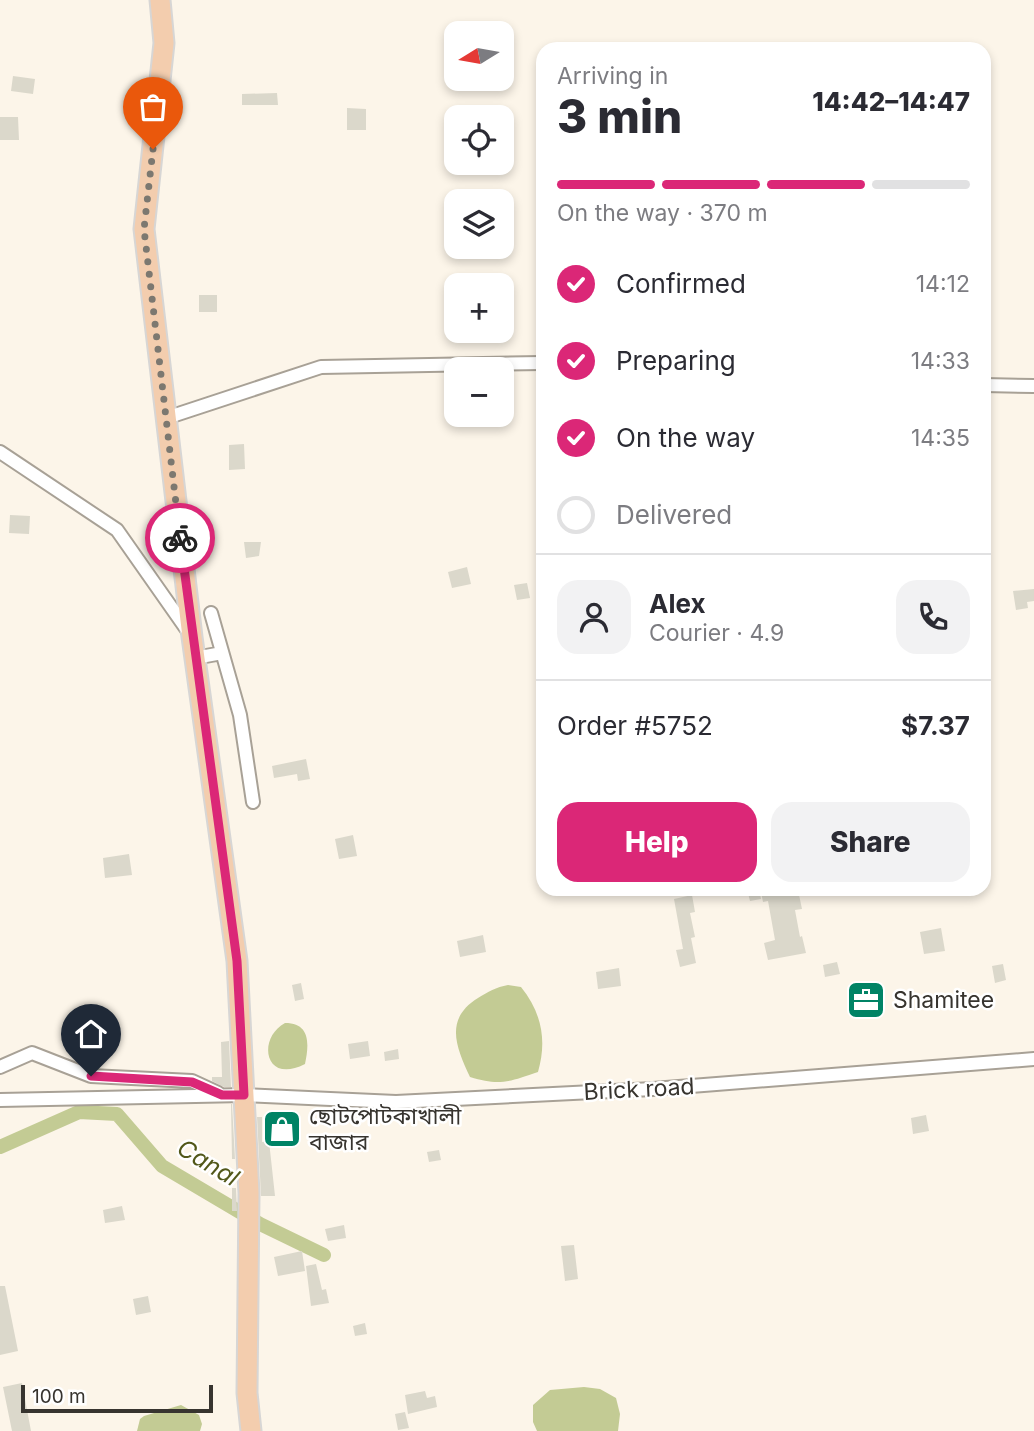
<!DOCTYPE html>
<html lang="en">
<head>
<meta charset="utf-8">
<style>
  :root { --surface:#fff; --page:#f2f2f3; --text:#2b2b33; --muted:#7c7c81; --line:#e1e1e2; --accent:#db2777 }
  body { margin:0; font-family:Inter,"Noto Sans Bengali",sans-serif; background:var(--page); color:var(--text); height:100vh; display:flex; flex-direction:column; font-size:26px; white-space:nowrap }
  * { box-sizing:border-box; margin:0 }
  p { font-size:23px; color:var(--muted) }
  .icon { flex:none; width:38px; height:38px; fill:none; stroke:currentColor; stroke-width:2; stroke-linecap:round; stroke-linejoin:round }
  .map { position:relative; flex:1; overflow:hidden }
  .details { position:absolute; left:536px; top:42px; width:455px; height:854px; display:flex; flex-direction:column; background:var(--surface); border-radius:21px; box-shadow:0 4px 10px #0003 }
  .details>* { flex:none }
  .needle { width:46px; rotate:259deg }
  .buttons { position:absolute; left:444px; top:21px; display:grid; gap:14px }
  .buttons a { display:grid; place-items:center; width:70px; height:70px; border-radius:14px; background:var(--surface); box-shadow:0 4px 10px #0003; font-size:35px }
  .scale { position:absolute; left:21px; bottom:18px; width:192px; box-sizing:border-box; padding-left:7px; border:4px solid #37342f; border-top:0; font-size:19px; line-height:24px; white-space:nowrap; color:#37342f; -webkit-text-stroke:5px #fff; paint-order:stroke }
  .pin { position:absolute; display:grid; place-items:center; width:60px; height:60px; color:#fff; margin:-72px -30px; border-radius:50% 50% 50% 0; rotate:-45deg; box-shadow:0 0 7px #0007 }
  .pin .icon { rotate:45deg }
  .courier { position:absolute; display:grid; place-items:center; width:70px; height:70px; margin:-35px; border:5px solid #db2777; border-radius:50%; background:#fff; color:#222; box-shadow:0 2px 9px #0007 }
  .headline em { font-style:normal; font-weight:800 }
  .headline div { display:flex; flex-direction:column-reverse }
  .headline { display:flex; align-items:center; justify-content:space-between; height:119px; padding:0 21px }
  h1 { font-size:46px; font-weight:800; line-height:52px }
  .bar { display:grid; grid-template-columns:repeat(4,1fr); gap:10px 7px; align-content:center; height:84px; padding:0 21px }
  .bar i { height:9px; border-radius:5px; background:var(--line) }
  .bar .current { background:var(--accent) }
  .bar p { grid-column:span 4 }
  .line { display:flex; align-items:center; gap:18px; padding:0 21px; border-top:2px solid var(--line) }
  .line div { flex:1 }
  .round { display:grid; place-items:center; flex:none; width:74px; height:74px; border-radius:21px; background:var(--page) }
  ol { padding:0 21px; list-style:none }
  li { display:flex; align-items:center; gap:21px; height:77px }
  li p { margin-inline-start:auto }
  li .icon { padding:7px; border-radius:50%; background:var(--accent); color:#fff; stroke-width:4 }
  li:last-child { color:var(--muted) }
  li i { width:38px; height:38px; border:4px solid var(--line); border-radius:50% }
  .button { display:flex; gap:14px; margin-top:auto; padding:14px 21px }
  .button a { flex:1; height:80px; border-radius:21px; background:var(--accent); color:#fff; font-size:28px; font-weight:800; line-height:80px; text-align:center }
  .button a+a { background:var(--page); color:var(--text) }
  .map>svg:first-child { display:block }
</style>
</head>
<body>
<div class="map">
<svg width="1034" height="1431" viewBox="0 0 1034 1431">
  <rect width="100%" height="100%" fill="#fcf5e9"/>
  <!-- water -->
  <path fill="#c3cb94" d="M508,985L521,987C542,1013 547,1041 538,1072C509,1082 499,1086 470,1077C456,1047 444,1019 478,998C488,992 496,987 508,985Z
    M285,1023C311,1023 309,1045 305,1064C264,1085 257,1038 285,1023Z
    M584,1387L600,1389L616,1398L620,1414L618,1431H537L533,1422V1405L550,1390Z
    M181,1405L199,1415L202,1424L200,1431H137L140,1419L144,1416Z"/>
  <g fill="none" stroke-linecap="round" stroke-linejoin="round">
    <!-- canal -->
    <path stroke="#c3cb94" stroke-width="14" d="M0,1147L79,1112L117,1114L162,1166L260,1224L324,1255"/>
  </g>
  <!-- building -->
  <path fill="#dbd8cb" d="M13,76L35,79L33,94L11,91Z
    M277,93L278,105H242V94Z
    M347,108L366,109V130H347Z
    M0,117H18L19,140H0Z
    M199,295H217V312H199Z
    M244,444L245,469L229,470V445Z
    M10,515L30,516L29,534L9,533Z
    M244,542H261L259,556L246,558Z
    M467,567L471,584L452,588L448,572Z
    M527,583L530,598L517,600L514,585Z
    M1034,589V601L1027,602L1028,608L1016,610L1013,591Z
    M306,759L310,779L298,781L297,774L274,778L272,766Z
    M353,835L357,856L339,859L335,839Z
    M129,854L132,875L105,878L103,858Z
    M747,889H759L761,899L750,901Z
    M776,889L777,893L798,890L802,909L795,910L800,937L802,936L806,953L768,960L764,943L775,940L768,901L763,902L761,892Z
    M692,895L695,912L690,913L695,937L691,938L696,963L680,967L676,950L683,949L674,899Z
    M941,928L945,951L924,954L920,932Z
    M483,935L486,952L460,957L457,941Z
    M837,962L840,974L825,977L823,965Z
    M1003,964L1006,980L995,983L992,966Z
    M619,968L621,986L598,989L596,972Z
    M301,983L304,999L295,1001L292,985Z
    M874,991L877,1008L853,1012L850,995Z
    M229,1041L231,1087H224L212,1081V1077H222L221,1042Z
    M368,1041L370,1056L350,1059L348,1044Z
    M398,1049L399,1059L385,1061L384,1052Z
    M231,1104H232L235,1159H232Z
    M926,1115L929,1131L913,1134L911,1118Z
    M257,1117H262V1142L269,1141L275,1196H261Z
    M439,1150L441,1160L429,1162L427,1152Z
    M232,1188H236L237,1211H232Z
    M122,1206L125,1220L105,1223L103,1210Z
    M344,1225L346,1238L328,1241L325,1229Z
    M574,1245L578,1279L565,1281L561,1246Z
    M302,1251L305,1271L278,1276L274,1257Z
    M316,1264L322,1290L326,1289L329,1303L311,1306L306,1266Z
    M0,1286H5L18,1351L0,1355Z
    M148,1296L151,1312L136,1315L133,1299Z
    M365,1323L367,1334L355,1336L353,1326Z
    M22,1383L31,1431H12L3,1387Z
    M425,1391L427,1398L435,1396L437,1407L408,1414L405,1395Z
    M405,1412L409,1428L398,1430L395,1414Z"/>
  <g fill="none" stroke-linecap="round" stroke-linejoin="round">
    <defs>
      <path id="street" d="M984,385L1034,386
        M166,418L321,367L542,363
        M0,452L117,530L190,634
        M211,613L240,715L253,802
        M195,658L222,653
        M0,1067L32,1053L91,1076L192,1081L218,1093
        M0,1100L244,1095L396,1102L653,1089L1034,1059"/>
      <path id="primary" d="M160,0L164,43L144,229L192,637L237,961L249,1193L247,1393L251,1431"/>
    </defs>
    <!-- street casing -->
    <use href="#street" stroke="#a8a196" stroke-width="16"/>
    <!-- primary casing -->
    <use href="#primary" stroke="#d7d6d5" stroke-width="23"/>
    <!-- street -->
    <use href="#street" stroke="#fff" stroke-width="12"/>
    <!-- primary -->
    <use href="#primary" stroke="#f3cdae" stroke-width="19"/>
  </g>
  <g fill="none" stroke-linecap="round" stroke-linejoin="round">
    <!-- done -->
    <path stroke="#7c7870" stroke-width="7" stroke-dasharray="0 12.6" d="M153,149L144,229L180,538"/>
    <!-- route -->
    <path stroke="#db2777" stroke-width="9" d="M91,1076L192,1082L222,1095H244L237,961L180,538"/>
  </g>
  <!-- icons -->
  <defs>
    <symbol id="office-square" viewBox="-11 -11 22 22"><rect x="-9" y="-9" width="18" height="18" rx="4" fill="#008365" stroke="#fff"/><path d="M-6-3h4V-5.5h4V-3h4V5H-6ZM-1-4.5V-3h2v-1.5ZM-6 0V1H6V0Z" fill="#fff"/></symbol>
    <symbol id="shop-square" viewBox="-11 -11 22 22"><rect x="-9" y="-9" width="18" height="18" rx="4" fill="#008365" stroke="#fff"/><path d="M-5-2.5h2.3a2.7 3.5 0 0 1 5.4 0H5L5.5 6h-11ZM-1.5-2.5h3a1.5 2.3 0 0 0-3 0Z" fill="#fff"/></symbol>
  </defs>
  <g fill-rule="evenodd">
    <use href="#office-square" x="844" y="978" width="44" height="44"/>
    <use href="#shop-square" x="260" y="1107" width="44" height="44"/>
  </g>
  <g text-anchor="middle" stroke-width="5" stroke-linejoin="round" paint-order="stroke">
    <!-- poi labels -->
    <g font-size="23" fill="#37342f" stroke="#fff" text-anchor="start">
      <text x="893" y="1008">Shamitee</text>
      <text x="309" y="1124">ছোটপোটকাখালী<tspan x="309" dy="26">বাজার</tspan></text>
    </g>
    <!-- street labels -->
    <g font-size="23" fill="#37342f" stroke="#fff">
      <text transform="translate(639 1089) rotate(-3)" y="8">Brick road</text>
    </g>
    <!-- water labels -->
    <g font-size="24" font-style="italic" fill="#52581a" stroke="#fff">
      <text transform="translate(208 1163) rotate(31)" y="8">Canal</text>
    </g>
  </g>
</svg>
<div class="buttons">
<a><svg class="needle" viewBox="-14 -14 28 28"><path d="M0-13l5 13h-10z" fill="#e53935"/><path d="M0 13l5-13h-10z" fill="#7c7c81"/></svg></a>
<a><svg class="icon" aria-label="locate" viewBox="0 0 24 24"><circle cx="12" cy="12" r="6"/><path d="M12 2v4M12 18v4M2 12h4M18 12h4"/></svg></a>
<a><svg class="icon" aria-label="layers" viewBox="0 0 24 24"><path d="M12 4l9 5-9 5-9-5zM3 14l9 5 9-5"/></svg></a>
<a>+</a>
<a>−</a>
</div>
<div class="scale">100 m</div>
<div class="pin" style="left:153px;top:149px;background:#ea580c"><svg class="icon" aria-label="bag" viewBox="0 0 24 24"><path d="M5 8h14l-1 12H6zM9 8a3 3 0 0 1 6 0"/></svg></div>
<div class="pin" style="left:91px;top:1076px;background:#1f2937"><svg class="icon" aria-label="home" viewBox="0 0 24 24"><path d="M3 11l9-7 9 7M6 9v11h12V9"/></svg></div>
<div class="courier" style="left:180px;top:538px"><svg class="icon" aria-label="bike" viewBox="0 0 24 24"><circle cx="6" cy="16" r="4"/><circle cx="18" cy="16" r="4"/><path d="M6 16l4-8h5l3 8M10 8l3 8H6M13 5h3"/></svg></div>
<section class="details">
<div class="headline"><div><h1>3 min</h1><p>Arriving in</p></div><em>14:42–14:47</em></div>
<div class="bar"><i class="current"></i><i class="current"></i><i class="current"></i><i></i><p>On the way · 370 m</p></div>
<ol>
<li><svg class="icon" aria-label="check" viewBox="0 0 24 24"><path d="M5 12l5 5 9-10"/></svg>Confirmed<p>14:12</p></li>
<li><svg class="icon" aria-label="check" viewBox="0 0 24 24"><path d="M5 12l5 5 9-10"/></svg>Preparing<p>14:33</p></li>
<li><svg class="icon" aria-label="check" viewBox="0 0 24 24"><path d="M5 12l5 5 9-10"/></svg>On the way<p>14:35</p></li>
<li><i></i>Delivered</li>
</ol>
<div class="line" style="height:126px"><a class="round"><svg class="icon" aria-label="person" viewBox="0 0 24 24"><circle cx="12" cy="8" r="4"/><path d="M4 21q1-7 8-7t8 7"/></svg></a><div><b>Alex</b><p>Courier · 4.9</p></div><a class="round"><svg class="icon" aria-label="phone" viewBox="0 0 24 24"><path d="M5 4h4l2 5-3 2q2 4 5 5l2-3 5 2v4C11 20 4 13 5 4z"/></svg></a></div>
<div class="line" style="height:91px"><div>Order #5752</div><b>$7.37</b></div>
<div class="button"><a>Help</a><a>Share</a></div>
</section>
</div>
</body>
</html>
